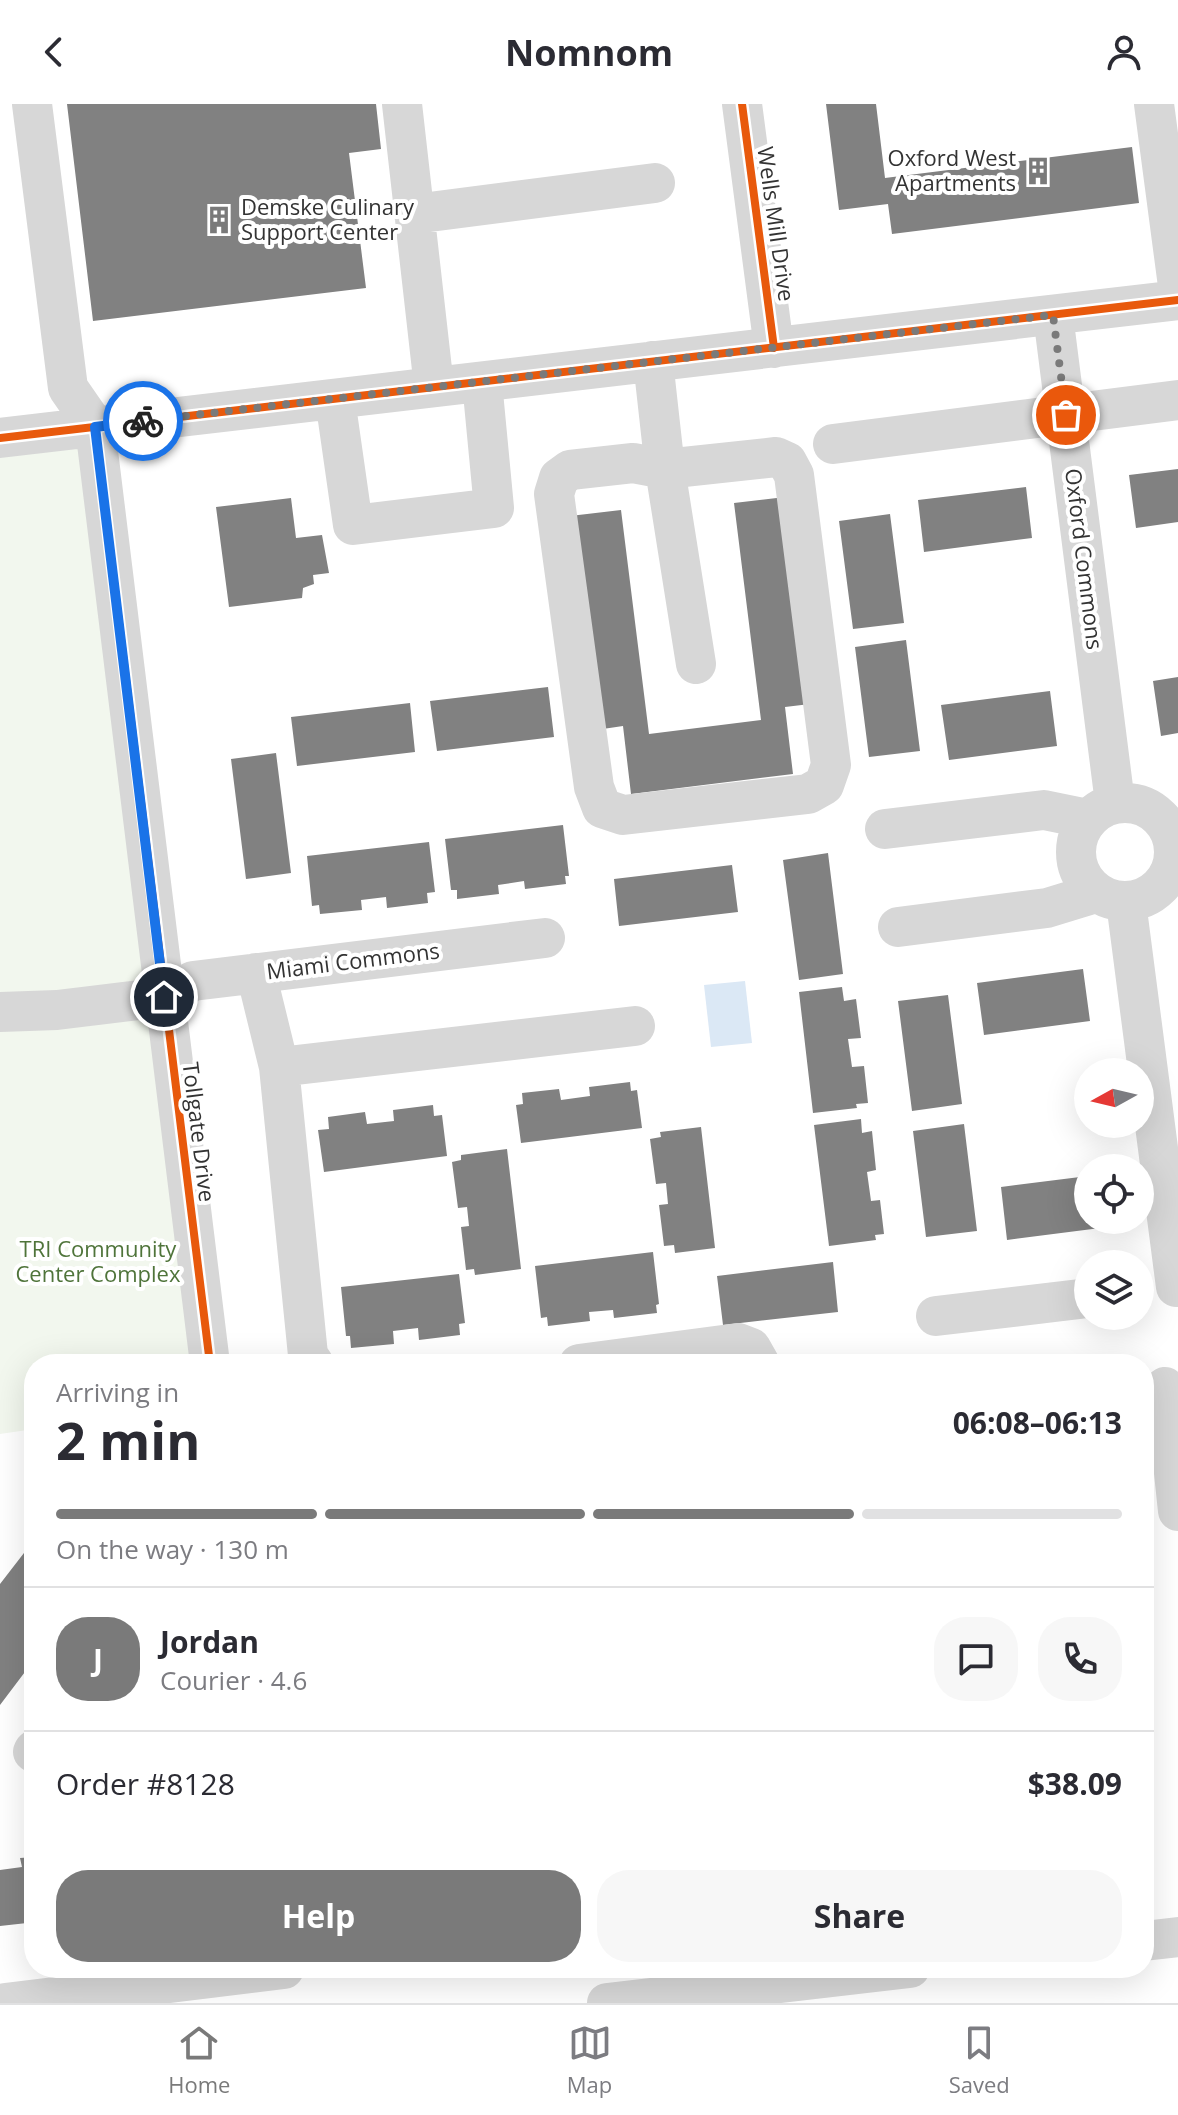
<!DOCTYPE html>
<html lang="en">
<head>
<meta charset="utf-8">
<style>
  :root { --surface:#fff; --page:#f7f7f7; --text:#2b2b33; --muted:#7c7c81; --line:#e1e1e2; --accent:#7a7a7a }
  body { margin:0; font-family:"Open Sans",sans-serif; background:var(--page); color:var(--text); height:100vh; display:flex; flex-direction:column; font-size:30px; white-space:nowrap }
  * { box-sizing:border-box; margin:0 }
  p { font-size:26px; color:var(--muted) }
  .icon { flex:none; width:44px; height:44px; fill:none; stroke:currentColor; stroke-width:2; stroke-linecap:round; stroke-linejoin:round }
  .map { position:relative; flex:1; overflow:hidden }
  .details { position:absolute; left:24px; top:1250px; width:1130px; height:624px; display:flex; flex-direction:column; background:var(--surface); border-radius:32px; box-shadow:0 8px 32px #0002 }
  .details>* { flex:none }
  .needle { width:52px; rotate:262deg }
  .fabs { position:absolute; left:1074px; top:954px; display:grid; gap:16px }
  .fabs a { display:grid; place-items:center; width:80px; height:80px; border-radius:50%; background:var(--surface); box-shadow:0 8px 32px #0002; font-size:40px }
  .pin { position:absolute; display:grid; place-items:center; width:68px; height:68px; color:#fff; margin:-34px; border:4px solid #fff; border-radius:50%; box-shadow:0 2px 8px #0007 }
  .courier { position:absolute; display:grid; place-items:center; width:80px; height:80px; margin:-40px; border:6px solid #1a73e8; border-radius:50%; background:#fff; color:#222; box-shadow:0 2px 10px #0007 }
  .overview em { font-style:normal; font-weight:700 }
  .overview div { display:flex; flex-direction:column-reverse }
  .overview { display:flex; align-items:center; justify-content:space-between; height:136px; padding:0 32px }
  h1 { font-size:52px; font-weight:700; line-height:60px }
  .bar { display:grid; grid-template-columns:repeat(4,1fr); gap:12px 8px; align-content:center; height:96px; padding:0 32px }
  .bar i { height:10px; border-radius:6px; background:var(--line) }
  .bar .current { background:var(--accent) }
  .bar p { grid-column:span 4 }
  .line { display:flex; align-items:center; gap:20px; padding:0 32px; border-top:2px solid var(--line) }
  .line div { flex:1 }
  .round { display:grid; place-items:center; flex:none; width:84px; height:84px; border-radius:32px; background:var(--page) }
  .action { display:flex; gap:16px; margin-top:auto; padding:16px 32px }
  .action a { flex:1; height:92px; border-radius:32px; background:var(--accent); color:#fff; font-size:32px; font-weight:700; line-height:92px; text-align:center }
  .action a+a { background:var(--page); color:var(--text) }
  header { display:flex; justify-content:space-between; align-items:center; height:104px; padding:0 32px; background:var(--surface); font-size:36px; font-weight:700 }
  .tabs { display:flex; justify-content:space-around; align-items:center; height:112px; border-top:2px solid var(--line); background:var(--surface); font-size:22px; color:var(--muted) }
  .tabs a { display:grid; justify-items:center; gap:4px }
  .tabs .current { color:var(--accent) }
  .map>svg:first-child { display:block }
</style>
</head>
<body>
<header><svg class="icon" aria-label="back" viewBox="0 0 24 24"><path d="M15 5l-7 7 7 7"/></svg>Nomnom<svg class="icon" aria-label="person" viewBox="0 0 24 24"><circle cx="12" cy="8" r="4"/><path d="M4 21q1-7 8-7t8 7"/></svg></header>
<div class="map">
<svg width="1178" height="1899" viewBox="0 0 1178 1899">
  <rect width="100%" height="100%" fill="#fff"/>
  <!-- green -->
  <path fill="#f2f7ee" d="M95,323L210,1260H34V1325L0,1330V334Z"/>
  <!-- water -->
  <path fill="#dbe8f5" d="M745,877L752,939L711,943L704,881Z"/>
  <!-- building -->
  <path fill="#818181" d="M67,0H376L381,45L349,49L366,184L93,217Z
    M826,0H876L885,74L1132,43L1139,99L892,130L888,100L839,106Z
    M1178,365V418L1136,424L1129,371Z
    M1026,383L1032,434L924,448L918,396Z
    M785,393L810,600L785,603L793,670L631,690L623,622L596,626L570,412L621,406L649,630L761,616L734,399Z
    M291,394L296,434L322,431L329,469L313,471L314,480L303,484L302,494L229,503L216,403Z
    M890,410L904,519L853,525L839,417Z
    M906,536L920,647L869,653L855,543Z
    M1178,573V629L1161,632L1153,577Z
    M548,583L554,633L437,647L430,597Z
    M1050,587L1057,642L949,656L941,601Z
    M410,599L415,648L297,662L291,613Z
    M276,649L291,769L246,775L231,655Z
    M563,721L569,772H565L566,780L525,785L524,777L498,781L499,790L457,795V786H451L445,735Z
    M429,738L435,788L427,789L428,799L387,804L386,793L361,796L362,806L320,810L319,801L312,802L307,752Z
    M828,749L843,870L799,876L783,756Z
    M732,761L738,808L619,822L614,775Z
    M1083,865L1090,917L984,931L977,879Z
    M842,883L844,897L856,895L861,934L848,935L852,963L864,962L868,999L856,1000L857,1004L813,1009L799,888Z
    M948,891L962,1000L912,1007L898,897Z
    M630,978L631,987L637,986L642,1024L521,1039L516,1001L523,1000L522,989L559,985L561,996L590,992L589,983Z
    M433,1001L434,1012L442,1011L447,1052L324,1068L318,1026L329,1025L328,1013L365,1008L367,1020L394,1017L393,1006Z
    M861,1015L862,1029L872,1027L876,1066L867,1068L871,1097L880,1096L884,1130L875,1131L876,1136L829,1142L814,1021Z
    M964,1020L977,1127L926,1133L913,1027Z
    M701,1023L715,1144L675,1149L674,1141L664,1142L659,1101L668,1100L666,1079L656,1080L650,1035L661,1033L660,1028Z
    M507,1045L521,1165L475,1171L474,1165L466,1166L461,1123L469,1122L467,1103L458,1104L452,1058L461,1056V1051Z
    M1088,1072V1116H1115L1116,1122L1007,1136L1001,1083Z
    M653,1148L659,1200L656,1201L657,1209L614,1214L613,1206L589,1208L590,1217L548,1222L547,1213L541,1214L535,1162Z
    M833,1158L838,1208L723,1221L717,1172Z
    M459,1170L465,1219L459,1220L460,1231L419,1236L418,1224L393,1227L394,1240L351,1244L350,1232H346L341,1183Z
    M34,1436V1556L0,1601V1480Z
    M34,1753V1827L28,1828L27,1819L0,1822V1766L22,1763L20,1754Z"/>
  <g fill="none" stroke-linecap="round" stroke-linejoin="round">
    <!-- minor -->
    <path stroke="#d7d7d7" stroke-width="40" d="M32,0L68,284L95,323L210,1260
      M402,0L434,283
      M742,0L774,244
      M1154,0L1178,182
      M414,110L655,79
      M1053,211L1115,699
      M653,257L665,365L696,560
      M335,295L353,421L494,404L482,278
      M0,334L1178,196
      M833,340L1178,296
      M776,353L787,358L794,371L831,661L824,681L808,690L623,711L602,704L594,683L554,390L559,374L570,366L633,359L665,365Z
      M1076 748a49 49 0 1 1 98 0a49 49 0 1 1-98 0Z
      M885,725L1044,706L1088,715
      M1126,798L1176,1183
      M898,823L1047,804L1096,789
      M256,869L279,963L308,1251L314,1260
      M0,908L57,906L164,893L193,877L545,834
      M279,963L635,922
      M936,1212L1088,1194
      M579,1260L738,1239L751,1244L760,1260
      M1165,1283L1178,1407
      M33,1648L34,1646
      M1144,1837L1178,1833
      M5,1899L284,1865
      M607,1899L910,1864"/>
    <defs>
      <path id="cycleway" d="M742,0L774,244
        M95,323L210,1260
        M0,334L1178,196"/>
    </defs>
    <!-- cycleway casing -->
    <use href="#cycleway" stroke="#fff" stroke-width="13"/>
    <!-- cycleway -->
    <use href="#cycleway" stroke="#e8590c" stroke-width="8"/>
  </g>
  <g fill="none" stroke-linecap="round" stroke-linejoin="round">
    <!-- done -->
    <path stroke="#7a7a7a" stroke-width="8" stroke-dasharray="0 14.4" d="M143,317L1053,211L1066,311"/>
    <!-- route -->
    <path stroke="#1a73e8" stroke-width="10" d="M143,317L95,323L164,893"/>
  </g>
  <!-- icons -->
  <defs>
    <symbol id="building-bare" viewBox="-9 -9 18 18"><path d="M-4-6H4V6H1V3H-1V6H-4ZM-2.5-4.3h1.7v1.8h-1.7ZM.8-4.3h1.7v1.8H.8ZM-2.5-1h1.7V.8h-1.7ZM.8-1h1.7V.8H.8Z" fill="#7a7a7a" stroke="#fff" stroke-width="2.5" paint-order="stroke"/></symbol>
  </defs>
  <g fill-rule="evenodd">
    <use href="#building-bare" x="1018" y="47" width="40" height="40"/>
    <use href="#building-bare" x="199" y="96" width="40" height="40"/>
  </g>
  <g text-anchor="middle" stroke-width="8" stroke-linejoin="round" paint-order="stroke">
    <!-- poi labels -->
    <g font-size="22" fill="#333" stroke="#fff" text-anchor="end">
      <text x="1016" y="62">Oxford West<tspan x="1016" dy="25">Apartments</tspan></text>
      <text x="241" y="111" text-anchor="start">Demske Culinary<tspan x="241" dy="25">Support Center</tspan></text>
    </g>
    <!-- street labels -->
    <g font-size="22" fill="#333" stroke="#fff">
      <text transform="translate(776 120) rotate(82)" y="8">Wells Mill Drive</text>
      <text transform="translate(1084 455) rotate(83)" y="8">Oxford Commons</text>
      <text transform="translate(353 857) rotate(-7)" y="8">Miami Commons</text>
      <text transform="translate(199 1028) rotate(83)" y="8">Tollgate Drive</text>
    </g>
    <!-- park labels -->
    <g font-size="22" fill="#4f743a" stroke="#fff">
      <text x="98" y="1153">TRI Community<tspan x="98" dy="25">Center Complex</tspan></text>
    </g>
  </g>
</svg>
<div class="fabs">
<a><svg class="needle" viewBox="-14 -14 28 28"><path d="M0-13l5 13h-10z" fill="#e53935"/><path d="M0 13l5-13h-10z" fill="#7c7c81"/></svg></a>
<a><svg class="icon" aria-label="locate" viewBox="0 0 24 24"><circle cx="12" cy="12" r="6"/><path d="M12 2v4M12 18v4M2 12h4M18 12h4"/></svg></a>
<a><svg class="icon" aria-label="layers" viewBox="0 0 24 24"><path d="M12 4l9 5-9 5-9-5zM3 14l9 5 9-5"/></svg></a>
</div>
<div class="pin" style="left:1066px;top:311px;background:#ea580c"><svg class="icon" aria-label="bag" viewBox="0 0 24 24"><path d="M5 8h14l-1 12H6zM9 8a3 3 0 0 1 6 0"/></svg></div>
<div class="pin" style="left:164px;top:893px;background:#1f2937"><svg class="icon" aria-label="home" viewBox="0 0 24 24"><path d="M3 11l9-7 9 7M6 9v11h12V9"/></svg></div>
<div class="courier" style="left:143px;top:317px"><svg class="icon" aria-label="bike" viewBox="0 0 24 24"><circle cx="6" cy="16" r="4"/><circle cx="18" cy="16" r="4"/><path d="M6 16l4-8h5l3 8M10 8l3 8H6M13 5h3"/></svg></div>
<section class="details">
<div class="overview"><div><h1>2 min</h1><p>Arriving in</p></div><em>06:08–06:13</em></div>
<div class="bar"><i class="current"></i><i class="current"></i><i class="current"></i><i></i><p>On the way · 130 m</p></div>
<div class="line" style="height:144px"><b class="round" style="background:var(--accent);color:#fff">J</b><div><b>Jordan</b><p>Courier · 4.6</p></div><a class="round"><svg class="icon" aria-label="chat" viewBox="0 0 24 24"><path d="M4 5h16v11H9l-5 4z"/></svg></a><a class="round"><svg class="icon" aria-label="phone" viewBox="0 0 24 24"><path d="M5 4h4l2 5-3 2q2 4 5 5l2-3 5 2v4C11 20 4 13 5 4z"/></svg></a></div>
<div class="line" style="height:104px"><div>Order #8128</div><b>$38.09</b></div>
<div class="action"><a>Help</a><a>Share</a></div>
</section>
</div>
<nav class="tabs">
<a class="current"><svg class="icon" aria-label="home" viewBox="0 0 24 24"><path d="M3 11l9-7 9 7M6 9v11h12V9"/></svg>Home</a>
<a><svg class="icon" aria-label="map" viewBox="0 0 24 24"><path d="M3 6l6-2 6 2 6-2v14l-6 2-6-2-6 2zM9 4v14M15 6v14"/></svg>Map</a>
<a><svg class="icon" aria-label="saved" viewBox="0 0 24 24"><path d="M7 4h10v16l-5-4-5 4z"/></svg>Saved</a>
</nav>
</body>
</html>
